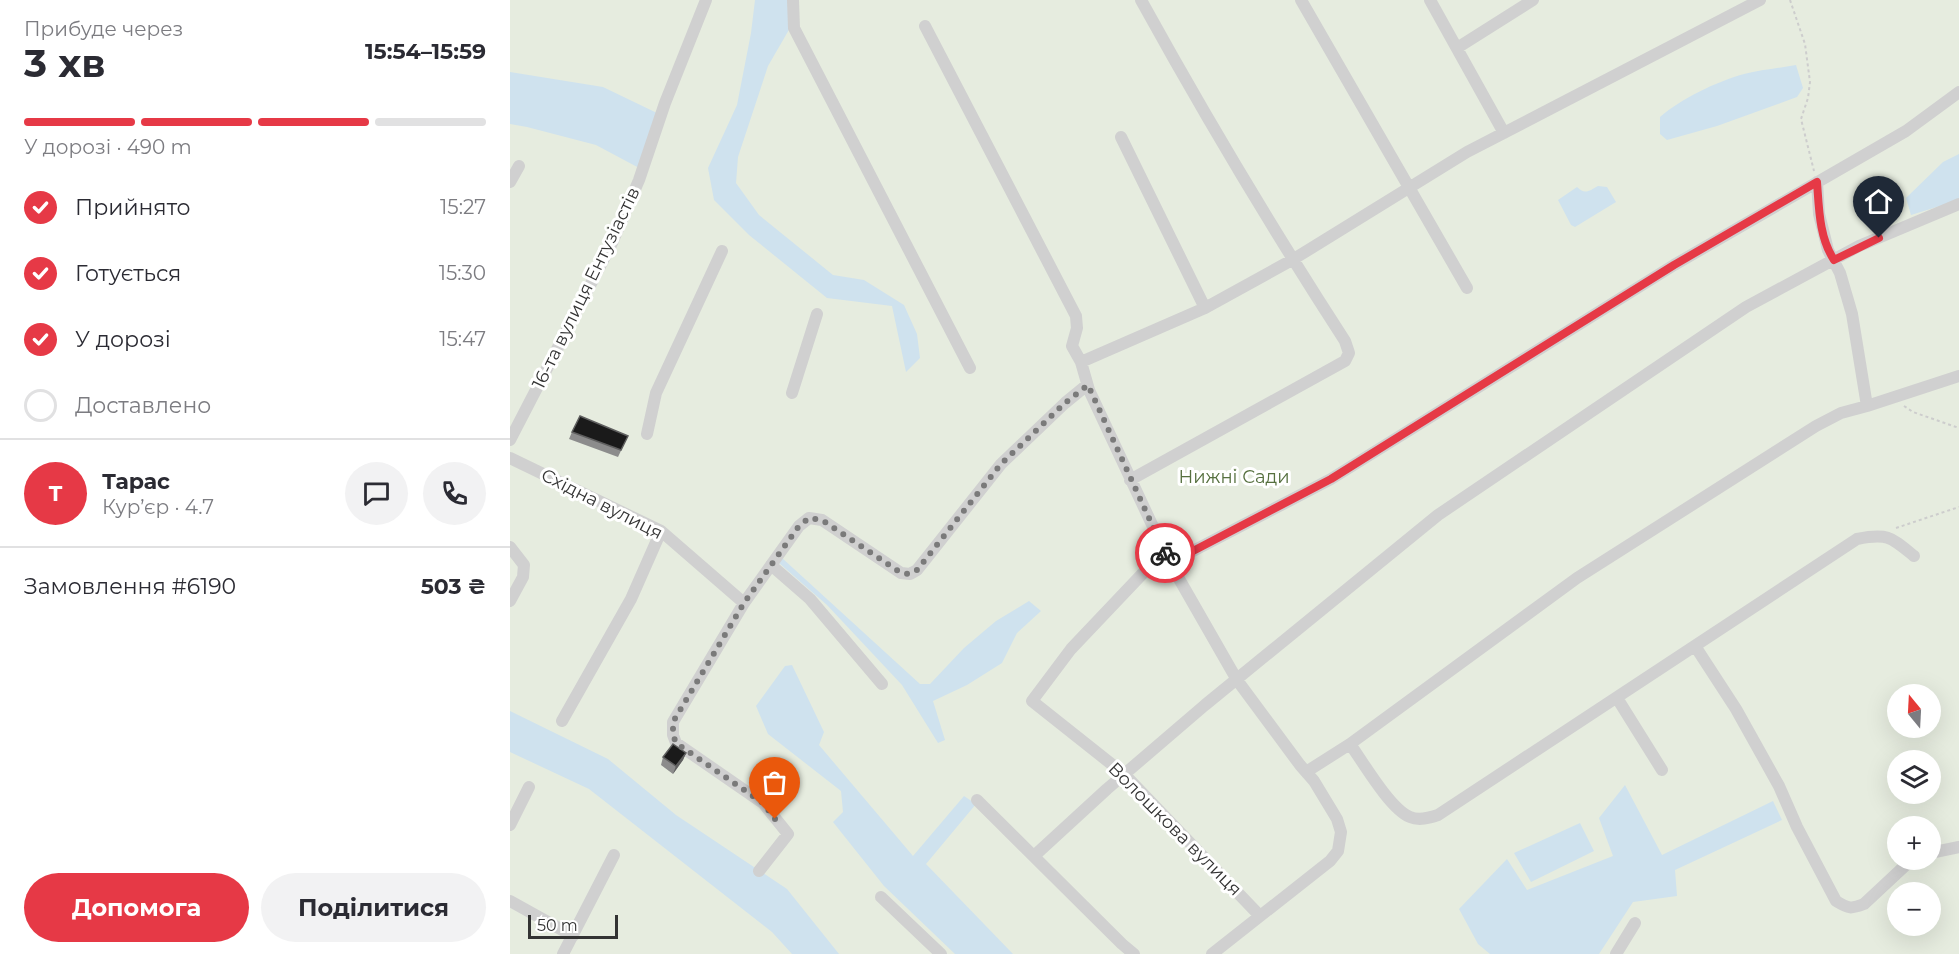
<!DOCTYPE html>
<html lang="uk">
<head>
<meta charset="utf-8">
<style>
  :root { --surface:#fff; --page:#f2f2f3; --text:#2b2b33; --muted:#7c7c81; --line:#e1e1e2; --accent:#e63946 }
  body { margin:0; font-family:Montserrat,sans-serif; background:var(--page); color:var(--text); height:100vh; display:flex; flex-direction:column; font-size:22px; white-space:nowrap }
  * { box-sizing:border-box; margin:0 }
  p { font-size:20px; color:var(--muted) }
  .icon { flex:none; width:33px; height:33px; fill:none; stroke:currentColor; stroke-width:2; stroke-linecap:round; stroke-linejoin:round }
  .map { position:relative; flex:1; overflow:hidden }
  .drawer { display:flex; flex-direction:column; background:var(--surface); width:510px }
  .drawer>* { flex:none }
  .needle { width:39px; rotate:342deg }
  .buttons { position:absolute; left:1377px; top:684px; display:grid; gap:12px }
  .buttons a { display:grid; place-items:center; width:54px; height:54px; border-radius:50%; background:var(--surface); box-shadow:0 6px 24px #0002; font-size:30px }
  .scale { position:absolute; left:18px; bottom:15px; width:90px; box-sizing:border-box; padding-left:6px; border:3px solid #333; border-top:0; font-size:16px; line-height:21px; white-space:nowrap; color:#333; -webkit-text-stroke:4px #fff; paint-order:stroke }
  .pin { position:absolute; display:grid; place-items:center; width:51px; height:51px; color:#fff; margin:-62px -26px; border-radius:50% 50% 50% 0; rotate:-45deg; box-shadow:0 0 6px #0007 }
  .pin .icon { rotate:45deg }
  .courier { position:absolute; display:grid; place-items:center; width:60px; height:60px; margin:-30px; border:4px solid #e63946; border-radius:50%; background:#fff; color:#222; box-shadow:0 2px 8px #0007 }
  .overview em { font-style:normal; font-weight:700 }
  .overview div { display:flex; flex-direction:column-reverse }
  .overview { display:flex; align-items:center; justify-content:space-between; height:102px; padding:0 24px }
  h1 { font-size:39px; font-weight:700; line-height:45px }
  .bar { display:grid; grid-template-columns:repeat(4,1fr); gap:9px 6px; align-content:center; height:72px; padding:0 24px }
  .bar i { height:8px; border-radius:4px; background:var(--line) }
  .bar .selected { background:var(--accent) }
  .bar p { grid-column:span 4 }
  .line { display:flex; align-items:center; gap:15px; padding:0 24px; border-top:2px solid var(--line) }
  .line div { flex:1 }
  .round { display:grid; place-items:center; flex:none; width:63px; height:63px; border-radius:32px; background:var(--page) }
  ol { padding:0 24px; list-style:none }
  li { display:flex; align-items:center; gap:18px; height:66px }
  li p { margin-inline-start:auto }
  li .icon { padding:6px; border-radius:50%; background:var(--accent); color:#fff; stroke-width:4 }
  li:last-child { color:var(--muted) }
  li i { width:33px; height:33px; border:3px solid var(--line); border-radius:50% }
  .primary-button { display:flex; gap:12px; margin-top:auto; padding:12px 24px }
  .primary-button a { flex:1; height:69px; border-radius:36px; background:var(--accent); color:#fff; font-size:24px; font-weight:700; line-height:69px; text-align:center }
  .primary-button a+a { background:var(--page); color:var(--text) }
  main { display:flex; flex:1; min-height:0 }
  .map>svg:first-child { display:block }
</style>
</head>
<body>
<main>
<section class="drawer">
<div class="overview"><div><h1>3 хв</h1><p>Прибуде через</p></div><em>15:54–15:59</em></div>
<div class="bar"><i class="selected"></i><i class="selected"></i><i class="selected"></i><i></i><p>У дорозі · 490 m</p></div>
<ol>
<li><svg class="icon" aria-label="check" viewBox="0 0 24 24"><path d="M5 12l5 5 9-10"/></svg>Прийнято<p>15:27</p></li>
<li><svg class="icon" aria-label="check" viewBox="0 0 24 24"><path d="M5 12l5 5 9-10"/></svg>Готується<p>15:30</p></li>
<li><svg class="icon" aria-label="check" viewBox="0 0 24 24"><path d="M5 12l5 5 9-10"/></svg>У дорозі<p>15:47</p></li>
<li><i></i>Доставлено</li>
</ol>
<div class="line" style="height:108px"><b class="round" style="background:var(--accent);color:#fff">Т</b><div><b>Тарас</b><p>Кур’єр · 4.7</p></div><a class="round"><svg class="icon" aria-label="chat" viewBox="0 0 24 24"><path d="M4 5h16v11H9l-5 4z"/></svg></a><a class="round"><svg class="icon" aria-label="phone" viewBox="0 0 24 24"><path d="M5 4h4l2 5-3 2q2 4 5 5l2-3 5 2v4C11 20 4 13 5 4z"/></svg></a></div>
<div class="line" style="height:78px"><div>Замовлення #6190</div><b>503 ₴</b></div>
<div class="primary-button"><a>Допомога</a><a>Поділитися</a></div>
</section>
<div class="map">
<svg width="1449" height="954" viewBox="0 0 1449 954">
  <rect width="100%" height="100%" fill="#fff"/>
  <!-- green -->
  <path fill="#e6ecdf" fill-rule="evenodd" d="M0,0H1449V954H0ZM1388,694H1420V728H1388ZM1388,760H1420V794H1388ZM1388,826H1420V860H1388ZM1388,892H1420V926H1388Z"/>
  <!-- water -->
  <path fill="#cfe2ee" d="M245,0H280V28L258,66L228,157L226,183L249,215L323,275L354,280L394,305L407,334L410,358L396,372L382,306L317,298L239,235L204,200L198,168L227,105L241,33Z
    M1286,65L1293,88L1287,97L1207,126L1157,140L1150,134V117C1172,98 1206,82 1234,74C1251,70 1269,68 1286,65Z
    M0,72L93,87L149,114L131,169L86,145L17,127L0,124Z
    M1449,154V200L1401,215L1396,198L1433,162Z
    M1088,186L1097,187L1106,202L1065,227L1061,225L1048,200L1067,187C1075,195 1079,191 1088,186Z
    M272,558L410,684H420L454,648L486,621L519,601L531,611L507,633L492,663L457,685L423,701L435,740L428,743L392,685L317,605L269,563Z
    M282,665L314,732L309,745L403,856L454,796L466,804L416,864L503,954H445L374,886L323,822L333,812L331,791L258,734L246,706L275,666Z
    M0,711L98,759L166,815L277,889L329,954H282L262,932L79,789L0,752Z
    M1115,785L1152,855L1263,801L1272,820L1165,870L1167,896L1123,902L1089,954H980L968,944L949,909L997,859L1017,890L1103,856L1089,818Z
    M1070,823L1084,851L1021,882L1004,853Z"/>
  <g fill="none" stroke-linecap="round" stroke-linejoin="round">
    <!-- path -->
    <path stroke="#cdcdcd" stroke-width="2" stroke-dasharray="3 3" stroke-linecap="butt" d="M1280,0L1295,44L1300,82L1298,98L1291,119L1304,171
      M1394,406L1403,412L1449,428
      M1386,528L1449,507"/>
    <!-- minor -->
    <path stroke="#d0d0d0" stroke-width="12" d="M283,0L284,28L460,368
      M791,0L957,288
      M920,0L994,133
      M415,26L566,316L567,328L562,346L571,362L579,390L660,563L727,680L790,765L804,781L827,819L831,832L828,851L820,861L702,954
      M947,48L1023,0
      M611,137L695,308
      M0,182L9,166
      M1307,182L1309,214L1318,250L1330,273L1342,314L1357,406
      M571,362L695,308L782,260L957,152L1250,0
      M282,393L307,314
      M137,434L146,393L212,251
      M0,440L102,243L129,180L155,103L196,0
      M0,458L151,531L234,603
      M620,480L835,361L839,353L835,341C763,230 695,116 631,0
      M0,547L14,565L13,577L0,601
      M654,551L561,649L522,701L614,774L750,916
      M660,563L821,479L1164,265L1396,131L1449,92
      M261,565L300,599L372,684
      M1185,646L1226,709L1269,786L1287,827L1326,901C1339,909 1341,909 1354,904L1399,862L1406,860
      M1107,698L1152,770
      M52,721L121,599L151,531
      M840,744C853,762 880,809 900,817C909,821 919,818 928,815L1347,539C1378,533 1381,537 1404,556
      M796,772L840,744L1067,578L1306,426L1331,413L1357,406L1449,376
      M467,800L612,944L624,954
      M0,825L19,787
      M1420,853L1449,847
      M524,856L597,789L695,705L928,515L1236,307L1349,246L1449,204
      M249,871L278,834L253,803L166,743L163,735V722L234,603L289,526L299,518L312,520L391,573L400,574L407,570L491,464L555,403L577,385
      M371,897L431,954
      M0,901L63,936
      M53,954L104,855
      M1106,954L1125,923"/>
  </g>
  <!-- wall -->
  <path fill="#8c8c8c" d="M62,432L118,436L108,457L59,439Z
    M176,753L173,760L163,774L151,765L153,757Z"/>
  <!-- shaded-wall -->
  <path fill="#5f5f5f" d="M176,753L173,760L163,774L166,766Z"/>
  <!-- building -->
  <path fill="#1a1a1a" stroke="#5f5f5f" stroke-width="1.5" d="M70,416L118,436L111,450L62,432Z
    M163,744L176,753L166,766L153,757Z"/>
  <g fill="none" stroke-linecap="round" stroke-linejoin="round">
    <!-- done -->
    <path stroke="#7a7a7a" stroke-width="6" stroke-dasharray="0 10.8" d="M265,819L253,803L166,743L163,735V722L234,603L289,526L299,518L312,520L391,573L399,574L407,570L491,464L555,403L578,385L655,553"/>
    <!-- route -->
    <path stroke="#e63946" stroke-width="8" d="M655,553L660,563L821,479L1164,265L1307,182C1309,208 1309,237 1324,260L1369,238"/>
  </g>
  <g text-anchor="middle" stroke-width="6" stroke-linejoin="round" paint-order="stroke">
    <!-- street labels -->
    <g font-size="18" fill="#333" stroke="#fff">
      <text transform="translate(76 288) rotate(-64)" y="6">16-та вулиця Ентузіастів</text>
      <text transform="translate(92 504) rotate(27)" y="6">Східна вулиця</text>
      <text transform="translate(665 829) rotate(45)" y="6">Волошкова вулиця</text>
    </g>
    <!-- park labels -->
    <g font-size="18" fill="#56703f" stroke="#fff">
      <text x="724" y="483">Нижні Сади</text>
    </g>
  </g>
</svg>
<div class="buttons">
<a><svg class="needle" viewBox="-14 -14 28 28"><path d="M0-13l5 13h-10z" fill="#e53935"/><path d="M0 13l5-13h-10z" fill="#7c7c81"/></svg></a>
<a><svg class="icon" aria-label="layers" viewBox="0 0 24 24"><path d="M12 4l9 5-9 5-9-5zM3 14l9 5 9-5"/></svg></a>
<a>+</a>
<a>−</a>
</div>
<div class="scale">50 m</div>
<div class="pin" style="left:265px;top:819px;background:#ea580c"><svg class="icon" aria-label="bag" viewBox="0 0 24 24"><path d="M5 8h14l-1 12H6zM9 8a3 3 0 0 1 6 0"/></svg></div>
<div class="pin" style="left:1369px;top:238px;background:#1f2937"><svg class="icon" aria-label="home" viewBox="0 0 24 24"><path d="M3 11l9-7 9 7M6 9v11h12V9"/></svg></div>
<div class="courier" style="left:655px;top:553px"><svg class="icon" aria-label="bike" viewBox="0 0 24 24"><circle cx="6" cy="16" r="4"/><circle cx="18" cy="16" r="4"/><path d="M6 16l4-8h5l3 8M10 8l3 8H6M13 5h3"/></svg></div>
</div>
</main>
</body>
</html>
